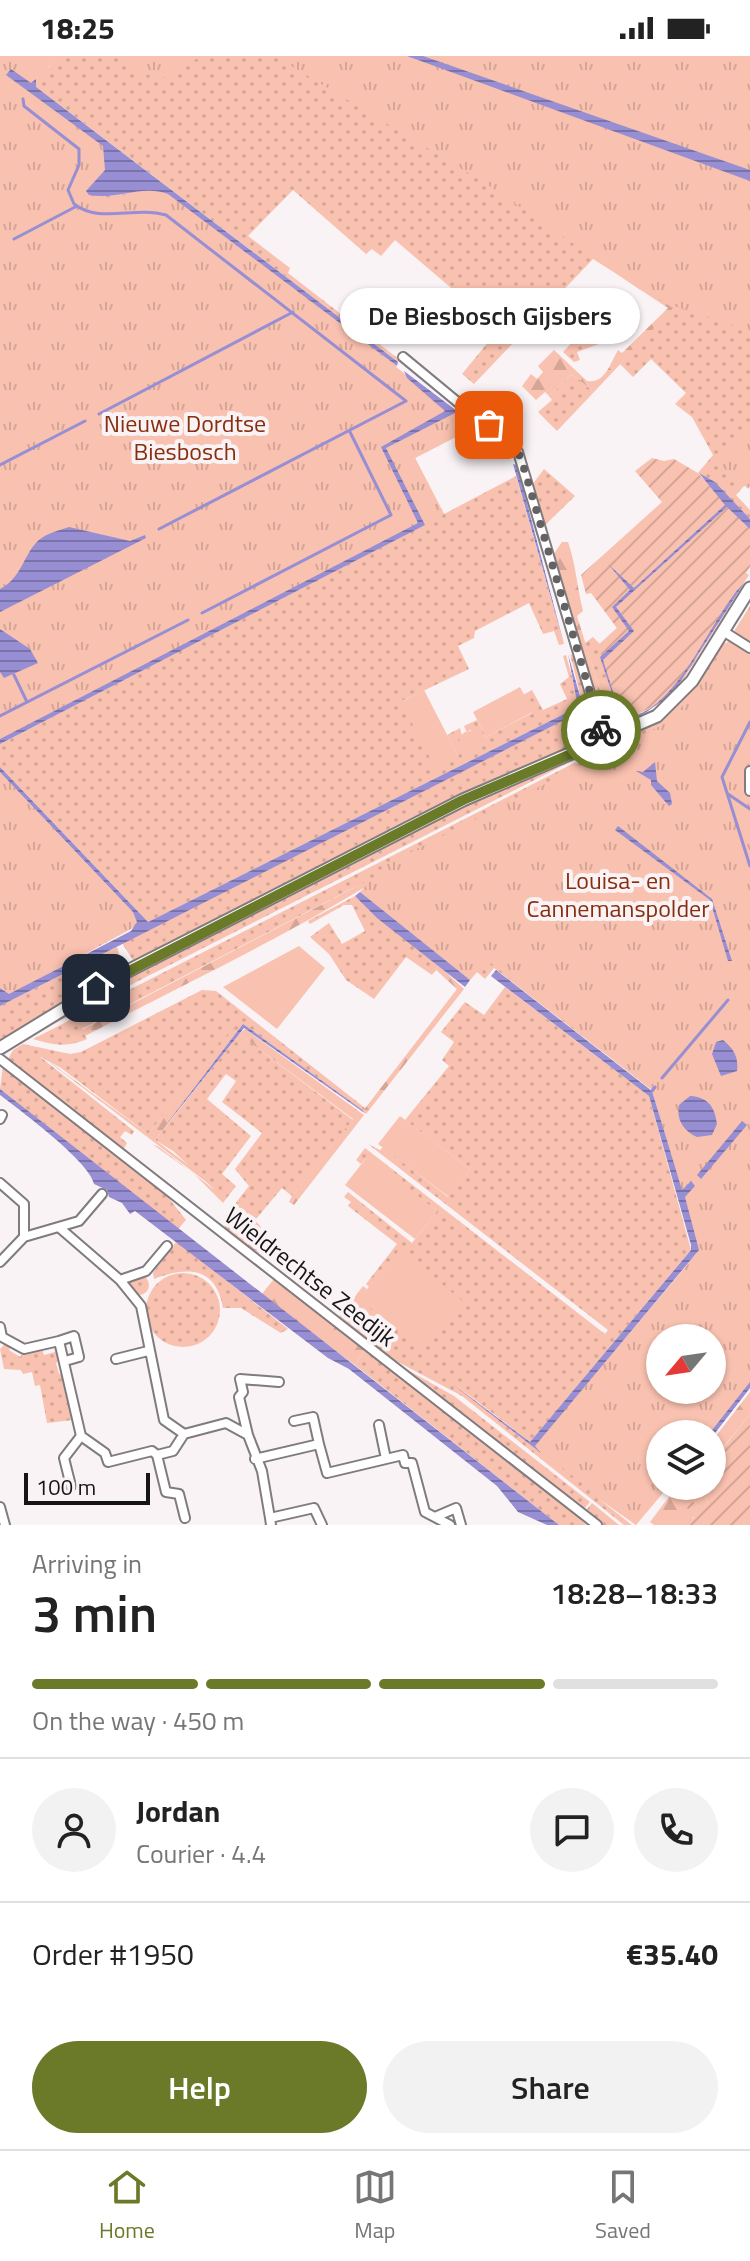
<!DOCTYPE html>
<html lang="en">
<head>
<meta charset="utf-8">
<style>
  :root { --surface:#fff; --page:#f2f2f2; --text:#222; --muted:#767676; --line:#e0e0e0; --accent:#6a7a28 }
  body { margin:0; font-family:"Titillium Web",sans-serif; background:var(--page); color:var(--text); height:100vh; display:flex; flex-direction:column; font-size:30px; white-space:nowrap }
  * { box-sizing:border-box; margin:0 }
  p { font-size:26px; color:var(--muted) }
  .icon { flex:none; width:44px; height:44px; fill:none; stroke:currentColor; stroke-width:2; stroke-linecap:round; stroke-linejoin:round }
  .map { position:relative; height:1469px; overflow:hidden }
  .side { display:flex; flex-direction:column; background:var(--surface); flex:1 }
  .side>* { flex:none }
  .needle { width:52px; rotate:241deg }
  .fabs { position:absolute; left:646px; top:1268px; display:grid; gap:16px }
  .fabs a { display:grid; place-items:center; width:80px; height:80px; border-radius:50%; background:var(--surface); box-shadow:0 2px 6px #0004; font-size:40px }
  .scale { position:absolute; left:24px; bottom:20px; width:126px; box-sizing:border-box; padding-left:8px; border:4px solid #161415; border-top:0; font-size:22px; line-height:28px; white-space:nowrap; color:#161415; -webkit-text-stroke:6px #f9f3f6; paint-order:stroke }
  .pin { position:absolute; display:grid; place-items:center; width:68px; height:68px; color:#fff; margin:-34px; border-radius:16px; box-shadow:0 4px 12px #0006 }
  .courier { position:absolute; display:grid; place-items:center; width:80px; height:80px; margin:-40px; border:6px solid #6a7a28; border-radius:50%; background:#fff; color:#222; box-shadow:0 2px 10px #0007 }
  .bubble { position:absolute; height:56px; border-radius:28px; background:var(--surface); box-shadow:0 2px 6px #0004; font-size:26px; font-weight:600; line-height:56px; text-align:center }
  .headline em { font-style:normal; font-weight:600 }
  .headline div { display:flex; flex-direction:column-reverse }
  .headline { display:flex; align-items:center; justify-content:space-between; height:136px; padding:0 32px }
  h1 { font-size:52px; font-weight:600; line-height:60px }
  .bar { display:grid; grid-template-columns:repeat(4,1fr); gap:12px 8px; align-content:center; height:96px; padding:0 32px }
  .bar i { height:10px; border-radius:6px; background:var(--line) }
  .bar .selected { background:var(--accent) }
  .bar p { grid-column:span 4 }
  .line { display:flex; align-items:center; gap:20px; padding:0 32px; border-top:2px solid var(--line) }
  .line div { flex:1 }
  .round { display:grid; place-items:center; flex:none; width:84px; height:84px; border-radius:42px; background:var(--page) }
  .action { display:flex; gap:16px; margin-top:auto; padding:16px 32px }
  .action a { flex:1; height:92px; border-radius:48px; background:var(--accent); color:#fff; font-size:32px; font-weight:600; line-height:92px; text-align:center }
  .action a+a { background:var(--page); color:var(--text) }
  .status { display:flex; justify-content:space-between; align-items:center; height:56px; padding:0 40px; background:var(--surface); direction:ltr }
  .status svg { height:22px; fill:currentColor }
  .tab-bar { display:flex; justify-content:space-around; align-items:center; height:112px; border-top:2px solid var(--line); background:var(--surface); font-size:22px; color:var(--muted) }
  .tab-bar a { display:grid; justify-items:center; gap:4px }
  .tab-bar .selected { color:var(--accent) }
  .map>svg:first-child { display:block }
</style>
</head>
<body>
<div class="status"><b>18:25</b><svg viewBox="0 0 49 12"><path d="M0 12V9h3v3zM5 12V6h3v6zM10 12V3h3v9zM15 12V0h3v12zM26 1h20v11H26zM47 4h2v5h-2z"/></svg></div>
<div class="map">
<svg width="750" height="1469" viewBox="0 0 750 1469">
  <defs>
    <pattern id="grass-dots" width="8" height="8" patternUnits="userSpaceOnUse" patternTransform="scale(2)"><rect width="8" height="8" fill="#f9c1af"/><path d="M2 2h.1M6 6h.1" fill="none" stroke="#d5a596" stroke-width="1.8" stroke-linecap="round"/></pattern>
    <pattern id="forest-firs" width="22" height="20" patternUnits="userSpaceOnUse" patternTransform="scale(2)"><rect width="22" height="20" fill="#f9c1af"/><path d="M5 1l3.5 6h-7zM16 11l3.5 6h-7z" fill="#d5a596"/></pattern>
    <pattern id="park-tufts" width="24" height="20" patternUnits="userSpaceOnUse" patternTransform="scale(2)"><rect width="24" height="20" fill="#f9c1af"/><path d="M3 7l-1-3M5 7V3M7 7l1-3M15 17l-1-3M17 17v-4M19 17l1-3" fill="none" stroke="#d5a596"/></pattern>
    <pattern id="garden-furrows" width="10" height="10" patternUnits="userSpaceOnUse" patternTransform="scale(2)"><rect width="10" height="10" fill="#f9c1af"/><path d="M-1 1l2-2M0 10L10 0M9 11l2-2" fill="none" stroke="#d5a596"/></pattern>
    <pattern id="water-rules" width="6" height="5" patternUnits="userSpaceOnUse" patternTransform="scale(2)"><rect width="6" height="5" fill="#978ed3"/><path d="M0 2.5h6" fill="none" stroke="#7a73aa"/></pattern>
  </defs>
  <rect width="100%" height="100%" fill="#f9f3f6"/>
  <!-- grass -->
  <path fill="url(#grass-dots)" d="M0,0H48V12L58,0H407L750,125V430H744L736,439L750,454V463L715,427L698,417L713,399L692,361L675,348L686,337L651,303L633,321L620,308L672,252L593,203L474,328L462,318L499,273L395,184L381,200L372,193L366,198L293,134L248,180L290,212L288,217L400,304L398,306L31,27L397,310L0,616Z
    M577,258L607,285L577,296L580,304L574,306L563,296L576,282L565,271Z
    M572,318L594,336L557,375L538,356L552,344L549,340Z
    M475,371L415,402L444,458L516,420L564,588L559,589L554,575L543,578L529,547L475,575L474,582L458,590L469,613L402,645L459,702L447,679L460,672L466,696L475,695L471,674L466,675L464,670L477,664L486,681L532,657L523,639L532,634L543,654L567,643L560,628L569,621L563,600L566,599L580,650L148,866L0,711V688L424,469L387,395Z
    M544,413L575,440L543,471L532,429Z
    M591,536L629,574L620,665L624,673L612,675L603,669L593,641L601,636L585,587L593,581L600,588L617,572Z
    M729,586L750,706V1060L716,1184L633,1305L636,1469L599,1443L632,1469H624L462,1340L385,1299L337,1264L363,1230L367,1233L360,1243L399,1194L369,1231L366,1228L397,1188L348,1150L351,1146L344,1141L348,1136L412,1187L437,1155L366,1102L361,1108L356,1104L365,1092L605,1278L608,1274L368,1088L380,1094L383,1091L448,1141L470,1113L405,1064L449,1010L442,1004L454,986L441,976L465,946L484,959L505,931L649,1040L691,1194L530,1386L452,1326L539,1395L699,1194L652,1034L494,912L485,923L477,916L470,924L360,836L414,808L353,832L82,973L87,983C67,992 53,989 33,983L574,707L585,706V702L574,704L28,981L104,933L467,747L652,668L682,645L720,589Z
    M570,598L576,602C583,624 606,666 588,685L134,906L122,887L141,877L584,654Z
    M355,840L439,910L432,919L406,901L374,943L346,924L329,898L310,881L329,867L342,888L365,875L352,849H344L310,868L308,865Z
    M117,891L124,913L0,987V950Z
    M202,934L216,935L365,1052L363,1055L243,968L237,976L233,974L148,1078L61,1012L39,1000L134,1075L132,1079L125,1075L120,1081L127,1087L122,1096L7,1005L13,994L23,988L70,998L81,996Z
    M239,978L353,1064L292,1140L282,1132L256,1163L237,1159L225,1169L226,1177L223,1163L249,1130L235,1113L262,1077L222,1046L236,1025L226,1018L207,1043L251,1080L222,1118L236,1130L223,1147L193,1117L152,1088L159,1091L216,1135L173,1095L155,1084Z
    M3,1009L164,1136L186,1164L177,1174L0,1033Z
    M176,1186L181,1189L288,1273L281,1277L241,1252H223C216,1209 185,1211 154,1223L153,1217Z
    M146 1254a37 37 0 1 1 74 0a37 37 0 1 1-74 0Z
    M129 1229a10 10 0 1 1 20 0a10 10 0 1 1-20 0Z
    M7,1286L11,1289L9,1294L20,1301L23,1297L42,1293L44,1299L55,1296L54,1290H59L62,1302L56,1307L59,1318L65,1317L73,1364L47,1367L40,1329L35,1330L32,1316L23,1318L21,1314L4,1313L0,1293Z
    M366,1293L573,1455L586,1469H559L355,1309Z
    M390,1304L454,1340L590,1446L582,1455Z
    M592,1447L619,1469H600L584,1457Z"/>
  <!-- forest -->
  <path fill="url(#forest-firs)" d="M594,203L673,252L594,336L572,318L549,340L545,336L536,344L522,330L531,318L537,323L543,316L538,310L554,294L587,325C605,328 610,308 618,294L622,297L668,252Z
    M562,486H568C576,509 577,531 583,555L577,560L601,637L593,641L553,499Z
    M409,803C307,871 194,923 85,980L82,974Z
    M439,910L464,933L366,1058L363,1055L457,933L436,914Z
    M233,973L237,976L155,1084L219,1132L218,1135L40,999L148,1078Z
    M245,973L364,1059L294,1149L289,1146L292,1140L353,1063L239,978Z
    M241,1158L252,1161L261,1171L251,1184L271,1198L275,1194V1198L271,1201L253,1195L226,1177L225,1169Z
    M274,1223L366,1293L355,1309L261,1239Z
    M750,1336V1358L712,1405V1385Z
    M677,1430H703L708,1447L700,1453L691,1445L694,1460L688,1469H654L650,1466Z"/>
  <!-- park -->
  <path fill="url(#park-tufts)" fill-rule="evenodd" d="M0,0H59L37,23L36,31L103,90L105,114L86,134L92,140L111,142L154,133L170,139L475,371L415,402L444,458L0,685Z
    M121,0H201L167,22L138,17Z
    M275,0H750V275L671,249L639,233L488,129Z
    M750,367V430L748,433L732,417L710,405Z
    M750,550V1328L710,1378H660V1430H669L636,1469L534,1390L699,1195L652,1034L487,904L470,924L360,836L385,809L664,668L694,639ZM660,1282H712V1334H660Z
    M0,714L144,866L9,939L0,932Z"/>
  <!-- garden -->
  <path fill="url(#garden-furrows)" d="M652,402L664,405L674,403L698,417L750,473V511L746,517L749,519L683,624L664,646L622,665L598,589L617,572L591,537L586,538L581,519L662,446L635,415Z
    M750,1358V1469H688L694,1461L687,1452L691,1444L700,1452L708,1447L703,1430H712V1406Z"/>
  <!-- pitch -->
  <path fill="#f9c1af" d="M520,631L533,656L486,681L473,656Z
    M424,634L459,702L436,714L401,646Z
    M459 686a11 11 0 1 1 22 0a11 11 0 1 1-22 0Z
    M299,890L325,912L277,973L223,931Z
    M400,1060L470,1113L449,1141L378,1088Z
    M367,1101L437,1155L415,1183L345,1129Z
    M399,1194L463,1245L423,1294L359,1243Z"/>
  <!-- water -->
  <path fill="url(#water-rules)" d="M407,0H423L750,114V125Z
    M11,13L31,27L36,23V31L398,306L397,310L168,138C143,128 116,144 89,139L86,135L105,114L103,90L6,19Z
    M404,315L506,392L512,401L455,357L386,392L425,469L0,688V683L418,467L381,391L445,355L407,322Z
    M513,408L517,409L564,588Z
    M699,417L715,426L750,463V473L727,451L616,551L634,575L603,604L621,661C675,665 712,557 744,527L673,637L645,657L622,667L600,601L629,575L612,551L630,534L608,508L634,532L725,449Z
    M69,471L130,485L145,479L146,482L0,556V533C20,523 22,504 35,488C43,478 57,475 69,471Z
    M0,573L30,593L38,607L4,622L0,616Z
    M568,598L584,654L0,950V932L9,938L131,875L137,866L133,856L0,716V711L148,866L578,651Z
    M655,706L657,725L670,737L672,748L669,750L651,729V724L636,715L643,716Z
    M618,770L712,843L732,905H728L710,844L615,774Z
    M360,836L470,924L465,931L377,862L355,840Z
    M496,914L652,1035L682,1134L691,1125L695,1130L685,1141L699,1194L535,1390L541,1397L451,1327L530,1386L691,1194V1189L649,1040L491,920Z
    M243,968L361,1053L366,1058L244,972L159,1078Z
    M723,984C733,992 739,1001 737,1015L721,1020L712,998L716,986Z
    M0,1033L559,1469H547L518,1456L497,1430L349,1313L328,1302L135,1155L130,1158L122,1147L109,1141L107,1134L94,1128C90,1106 21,1055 0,1039Z
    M690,1040C708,1041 715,1051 717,1068L712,1079L697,1081C684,1075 676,1064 679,1049Z
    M742,1065L747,1069L701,1123L697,1119Z
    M750,1326V1332L712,1381L709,1378Z"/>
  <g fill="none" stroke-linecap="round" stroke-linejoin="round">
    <!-- stream -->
    <path stroke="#978ed3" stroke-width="3" d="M23,43L24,50L79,93V109L68,134L74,148C100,168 134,150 166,159L406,345L159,473
      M14,183L77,150
      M99,358L293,256
      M0,409L85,365
      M202,557L391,459L350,376
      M14,619L27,646
      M0,660L188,564
      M750,666L722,721L750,810
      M728,738L750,753
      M662,1022L728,944
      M652,1035L655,1031"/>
    <defs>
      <path id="street" d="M403,301L518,396L604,684
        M723,575L750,592
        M750,715V735
        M0,1003L597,1469
        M0,1063L2,1059
        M0,1127L24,1148V1181L0,1206
        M61,1173L120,1224L141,1250L164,1364L184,1378
        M24,1181L79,1165L102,1138
        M120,1224L146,1215L167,1190
        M0,1271L2,1281L24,1293L59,1285L81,1380
        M59,1285L74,1280L79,1301L65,1305
        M116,1303L148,1295
        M294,1365L313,1361L319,1388
        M248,1379L239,1341L243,1336L240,1323L279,1326
        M81,1380L105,1397L108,1406L152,1395L157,1399L173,1395L184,1378L226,1367L248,1379L262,1415L270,1462
        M157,1399L166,1436L179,1438L185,1462
        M255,1403L319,1388L327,1417L386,1403L379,1369
        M386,1403L403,1399L405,1407H412L425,1456L450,1469
        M71,1430L64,1402L81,1380
        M0,1451L5,1469
        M435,1461L456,1452L461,1469
        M271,1469L270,1462L314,1452L322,1469"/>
      <path id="secondary" d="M0,992L116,921L463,744L657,660L692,625L750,532"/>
    </defs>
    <!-- street casing -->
    <use href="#street" stroke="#807b7e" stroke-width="12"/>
    <!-- secondary casing -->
    <use href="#secondary" stroke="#807b7e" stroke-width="15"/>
    <!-- street -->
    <use href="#street" stroke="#fff" stroke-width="8"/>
    <!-- secondary -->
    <use href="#secondary" stroke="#fff" stroke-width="11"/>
  </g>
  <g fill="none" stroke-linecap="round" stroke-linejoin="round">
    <!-- done -->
    <path stroke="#656264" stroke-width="8" stroke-dasharray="0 14.4" d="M489,369L512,388L521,402L601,674"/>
    <!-- route -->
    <path stroke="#6a7a28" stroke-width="10" d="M96,932L463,744L604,684L601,674"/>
  </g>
  <g text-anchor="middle" stroke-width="8" stroke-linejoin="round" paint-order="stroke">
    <!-- park labels -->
    <g font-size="24" fill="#882e0e" stroke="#f9f3f6">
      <text x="185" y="376">Nieuwe Dordtse<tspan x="185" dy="28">Biesbosch</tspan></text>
      <text x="618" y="833">Louisa- en<tspan x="618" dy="28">Cannemanspolder</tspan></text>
    </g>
    <!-- street labels -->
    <g font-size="24" fill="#161415" stroke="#f9f3f6">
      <text transform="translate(310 1221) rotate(38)" y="8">Wieldrechtse Zeedijk</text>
    </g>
  </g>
</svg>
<div class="fabs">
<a><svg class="needle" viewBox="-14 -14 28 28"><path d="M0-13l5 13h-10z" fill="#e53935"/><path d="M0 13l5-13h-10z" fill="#767676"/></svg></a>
<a><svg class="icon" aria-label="layers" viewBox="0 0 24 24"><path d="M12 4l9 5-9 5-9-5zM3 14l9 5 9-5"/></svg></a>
</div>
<div class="scale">100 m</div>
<div class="pin" style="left:489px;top:369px;background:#ea580c"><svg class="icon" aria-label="bag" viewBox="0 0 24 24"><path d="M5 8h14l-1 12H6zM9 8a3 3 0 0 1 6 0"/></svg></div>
<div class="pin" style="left:96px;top:932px;background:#1f2937"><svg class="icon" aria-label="home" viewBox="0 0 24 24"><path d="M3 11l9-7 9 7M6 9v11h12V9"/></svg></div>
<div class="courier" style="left:601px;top:674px"><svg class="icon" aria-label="bike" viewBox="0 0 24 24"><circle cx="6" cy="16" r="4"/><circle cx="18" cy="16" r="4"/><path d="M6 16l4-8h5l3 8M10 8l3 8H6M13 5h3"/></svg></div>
<div class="bubble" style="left:340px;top:232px;width:300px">De Biesbosch Gijsbers</div>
</div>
<section class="side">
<div class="headline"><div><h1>3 min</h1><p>Arriving in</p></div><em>18:28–18:33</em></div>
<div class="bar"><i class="selected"></i><i class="selected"></i><i class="selected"></i><i></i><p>On the way · 450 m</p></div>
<div class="line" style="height:144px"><a class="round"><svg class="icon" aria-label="person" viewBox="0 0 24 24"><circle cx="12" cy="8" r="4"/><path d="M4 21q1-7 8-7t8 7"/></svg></a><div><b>Jordan</b><p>Courier · 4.4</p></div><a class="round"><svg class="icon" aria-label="chat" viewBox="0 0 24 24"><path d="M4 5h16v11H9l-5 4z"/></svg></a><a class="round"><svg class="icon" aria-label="phone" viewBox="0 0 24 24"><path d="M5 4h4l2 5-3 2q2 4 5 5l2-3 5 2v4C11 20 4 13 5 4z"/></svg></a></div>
<div class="line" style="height:104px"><div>Order #1950</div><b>€35.40</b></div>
<div class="action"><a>Help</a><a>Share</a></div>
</section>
<nav class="tab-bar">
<a class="selected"><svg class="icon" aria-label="home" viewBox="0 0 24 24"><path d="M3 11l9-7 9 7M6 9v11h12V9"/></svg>Home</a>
<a><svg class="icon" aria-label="map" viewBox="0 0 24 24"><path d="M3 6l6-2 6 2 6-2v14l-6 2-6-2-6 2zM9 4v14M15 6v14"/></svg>Map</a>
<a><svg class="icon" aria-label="saved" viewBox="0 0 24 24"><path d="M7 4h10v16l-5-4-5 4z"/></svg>Saved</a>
</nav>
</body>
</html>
